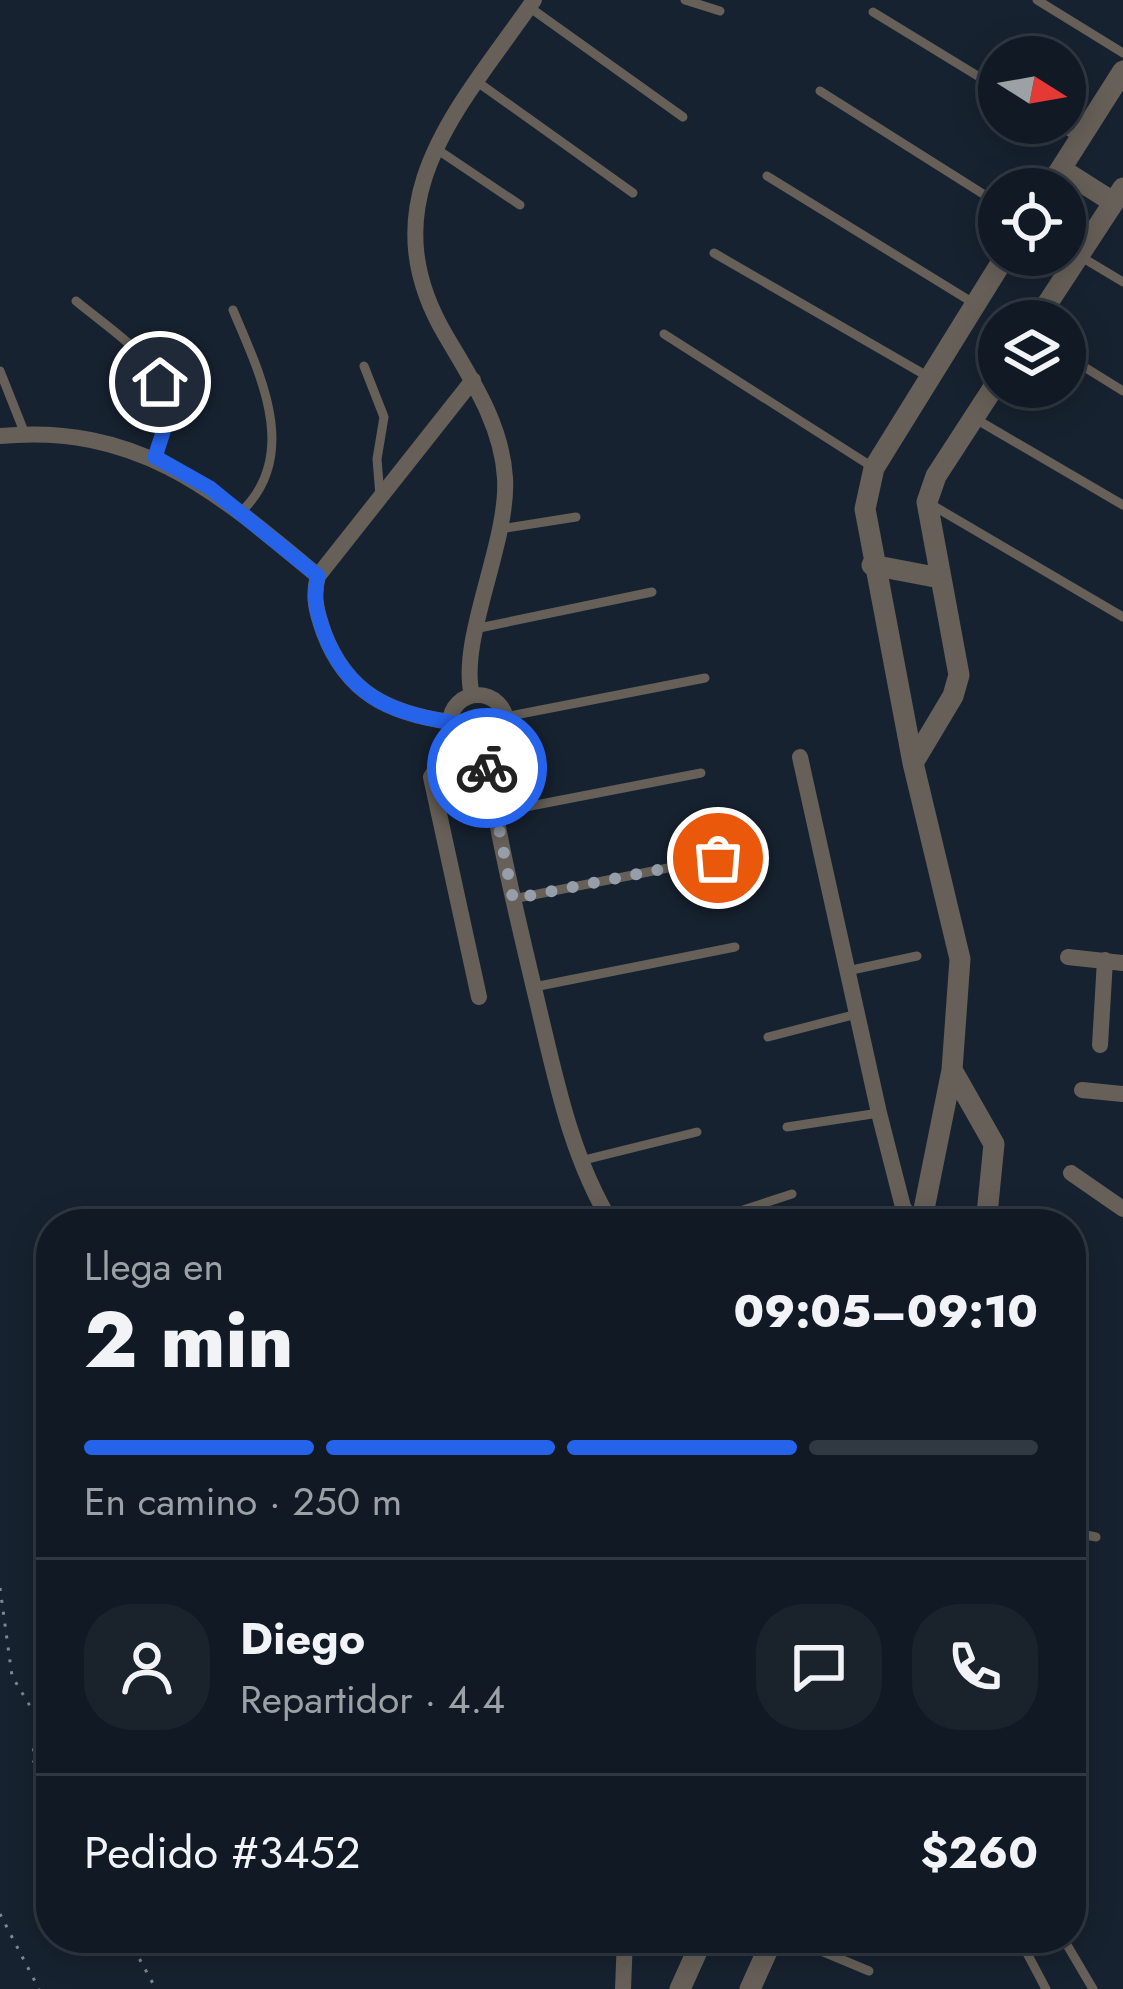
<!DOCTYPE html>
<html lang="es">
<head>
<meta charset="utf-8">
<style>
  :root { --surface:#111a24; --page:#1a232c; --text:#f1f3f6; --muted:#9ca1a6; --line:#303841; --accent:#2563eb }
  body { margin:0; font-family:Jost,sans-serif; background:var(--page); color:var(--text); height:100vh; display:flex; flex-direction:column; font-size:45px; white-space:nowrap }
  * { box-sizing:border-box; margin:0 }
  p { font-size:39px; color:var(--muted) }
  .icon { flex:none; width:66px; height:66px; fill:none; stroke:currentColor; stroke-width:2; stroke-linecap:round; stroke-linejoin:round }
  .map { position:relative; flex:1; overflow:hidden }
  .panel { position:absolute; left:36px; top:1209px; width:1050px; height:744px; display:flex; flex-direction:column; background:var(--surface); border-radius:48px; box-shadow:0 6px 30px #0003,0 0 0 3px var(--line) }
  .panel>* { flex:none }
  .needle { width:78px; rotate:101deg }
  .controls { position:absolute; left:978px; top:36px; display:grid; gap:24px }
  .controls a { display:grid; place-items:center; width:108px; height:108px; border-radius:50%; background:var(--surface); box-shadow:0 6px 30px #0003,0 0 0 3px var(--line); font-size:60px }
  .pin { position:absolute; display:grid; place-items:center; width:102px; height:102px; color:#fff; margin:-51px; border:6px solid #fff; border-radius:50%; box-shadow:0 3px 12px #0007 }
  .courier { position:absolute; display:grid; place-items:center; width:120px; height:120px; margin:-60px; border:9px solid #2563eb; border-radius:50%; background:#fff; color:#222; box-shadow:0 3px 15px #0007 }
  .summary em { font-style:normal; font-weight:800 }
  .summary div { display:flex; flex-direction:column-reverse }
  .summary { display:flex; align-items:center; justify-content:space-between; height:204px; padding:0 48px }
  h1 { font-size:78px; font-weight:800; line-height:90px }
  .bar { display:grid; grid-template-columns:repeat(4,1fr); gap:18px 12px; align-content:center; height:144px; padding:0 48px }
  .bar i { height:15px; border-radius:9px; background:var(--line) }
  .bar .on { background:var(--accent) }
  .bar p { grid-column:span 4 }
  .line { display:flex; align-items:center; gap:30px; padding:0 48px; border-top:3px solid var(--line) }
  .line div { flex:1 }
  .round { display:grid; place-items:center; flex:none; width:126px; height:126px; border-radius:48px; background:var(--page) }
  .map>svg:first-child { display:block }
</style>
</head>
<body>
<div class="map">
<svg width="1123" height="1989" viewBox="0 0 1123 1989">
  <rect width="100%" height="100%" fill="#172230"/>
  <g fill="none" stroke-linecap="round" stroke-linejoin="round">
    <!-- path -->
    <path stroke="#7f8793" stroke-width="3" stroke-dasharray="3 9" stroke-linecap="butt" d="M0,1588L12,1676L36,1716L33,1760L51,1794
      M0,1914L39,1989
      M128,1938L156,1989"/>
    <!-- service -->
    <path stroke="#666058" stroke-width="9" d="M685,0L720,11
      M1037,0L1123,53
      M529,7L683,117
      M873,12L999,89
      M476,81L633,193
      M820,91L999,204
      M1055,123L1079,138
      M435,148L520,205
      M767,176L975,304
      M714,253L927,376
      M1078,255L1123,282
      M76,301C136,350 184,372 155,457
      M233,310C260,374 301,455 241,512
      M664,334L874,468
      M1065,355L1123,391
      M364,366L384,417L377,459L380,496
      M0,371L25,434
      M974,418L1123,505
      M932,505L1123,617
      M500,529L576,517
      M479,628L652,592
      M505,717L705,678
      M494,813L701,773
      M513,899L718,858
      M847,971L917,956
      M534,987L735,947
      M768,1037L857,1014
      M787,1127L879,1113
      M580,1161L697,1132
      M700,1224L792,1194
      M1071,1440L1083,1442
      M1071,1532L1096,1537
      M790,1938L869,1971
      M1019,1938L1046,1989
      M1063,1938L1093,1989"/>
    <!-- minor -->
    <path stroke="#666058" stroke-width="16" d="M0,436C140,423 218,493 318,576
      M472,695C458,640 509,542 505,478C502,425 472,380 446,336C366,201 459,108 534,0
      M450 723a28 28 0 1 1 56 0a28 28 0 1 1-56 0Z
      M450,722C388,713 347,693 324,633C317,613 312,597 318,576L473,380
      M455,739L431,777L479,997
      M485,750C497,836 518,920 538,1005C556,1080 571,1157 612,1224
      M800,757L879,1113L903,1207L915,1224
      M1068,957L1123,963
      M1100,1045L1105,960
      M1082,1090L1123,1094
      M1071,1173L1123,1209
      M623,1989L625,1938"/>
    <!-- tertiary -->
    <path stroke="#666058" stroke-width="21" d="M1061,169L1113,202
      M1048,189L1123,71
      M1036,321L1123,188
      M872,565L940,578
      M913,763L953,696L959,675L927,502L936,476L999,379
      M952,1070L994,1144L986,1224
      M921,1224L952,1070L960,959L913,763L865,509L874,468L1006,255
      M680,1989L703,1938
      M750,1989L773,1938"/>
  </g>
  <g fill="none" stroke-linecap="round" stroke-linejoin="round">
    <!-- done -->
    <path stroke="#959ea9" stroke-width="12" stroke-dasharray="0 21.6" d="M487,768L513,899L718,858"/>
    <!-- route -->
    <path stroke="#2563eb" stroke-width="15" d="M160,382L166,423L155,457L210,488L318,576C312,597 317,613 324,633C347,693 388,713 450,722L461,745L485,750L487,768"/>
  </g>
</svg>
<div class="controls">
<a><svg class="needle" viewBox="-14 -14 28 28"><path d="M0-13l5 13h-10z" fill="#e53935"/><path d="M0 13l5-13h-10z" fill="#9ca1a6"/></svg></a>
<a><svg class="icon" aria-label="locate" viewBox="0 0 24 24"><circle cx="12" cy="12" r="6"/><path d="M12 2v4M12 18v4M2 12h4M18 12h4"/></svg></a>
<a><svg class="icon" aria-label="layers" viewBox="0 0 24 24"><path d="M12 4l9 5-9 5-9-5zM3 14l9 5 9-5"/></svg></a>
</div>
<div class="pin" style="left:718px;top:858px;background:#ea580c"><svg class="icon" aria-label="bag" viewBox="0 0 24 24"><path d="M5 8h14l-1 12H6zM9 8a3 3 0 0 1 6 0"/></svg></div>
<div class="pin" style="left:160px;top:382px;background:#1f2937"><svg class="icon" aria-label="home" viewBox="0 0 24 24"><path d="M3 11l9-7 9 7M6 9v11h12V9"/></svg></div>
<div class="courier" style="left:487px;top:768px"><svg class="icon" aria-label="bike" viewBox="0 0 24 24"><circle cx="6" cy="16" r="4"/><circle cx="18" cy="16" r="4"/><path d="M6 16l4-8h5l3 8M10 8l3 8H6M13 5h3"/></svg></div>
<section class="panel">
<div class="summary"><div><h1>2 min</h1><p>Llega en</p></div><em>09:05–09:10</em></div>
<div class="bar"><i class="on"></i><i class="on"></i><i class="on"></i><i></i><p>En camino · 250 m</p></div>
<div class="line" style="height:216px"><a class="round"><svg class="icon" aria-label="person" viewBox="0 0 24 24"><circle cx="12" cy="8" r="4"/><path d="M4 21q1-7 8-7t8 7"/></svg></a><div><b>Diego</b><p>Repartidor · 4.4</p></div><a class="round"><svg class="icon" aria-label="chat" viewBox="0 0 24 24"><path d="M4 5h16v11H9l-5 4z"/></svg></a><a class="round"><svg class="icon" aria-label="phone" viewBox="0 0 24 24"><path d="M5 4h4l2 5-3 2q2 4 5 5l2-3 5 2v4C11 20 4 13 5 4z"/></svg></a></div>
<div class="line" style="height:156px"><div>Pedido #3452</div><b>$260</b></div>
</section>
</div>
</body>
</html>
